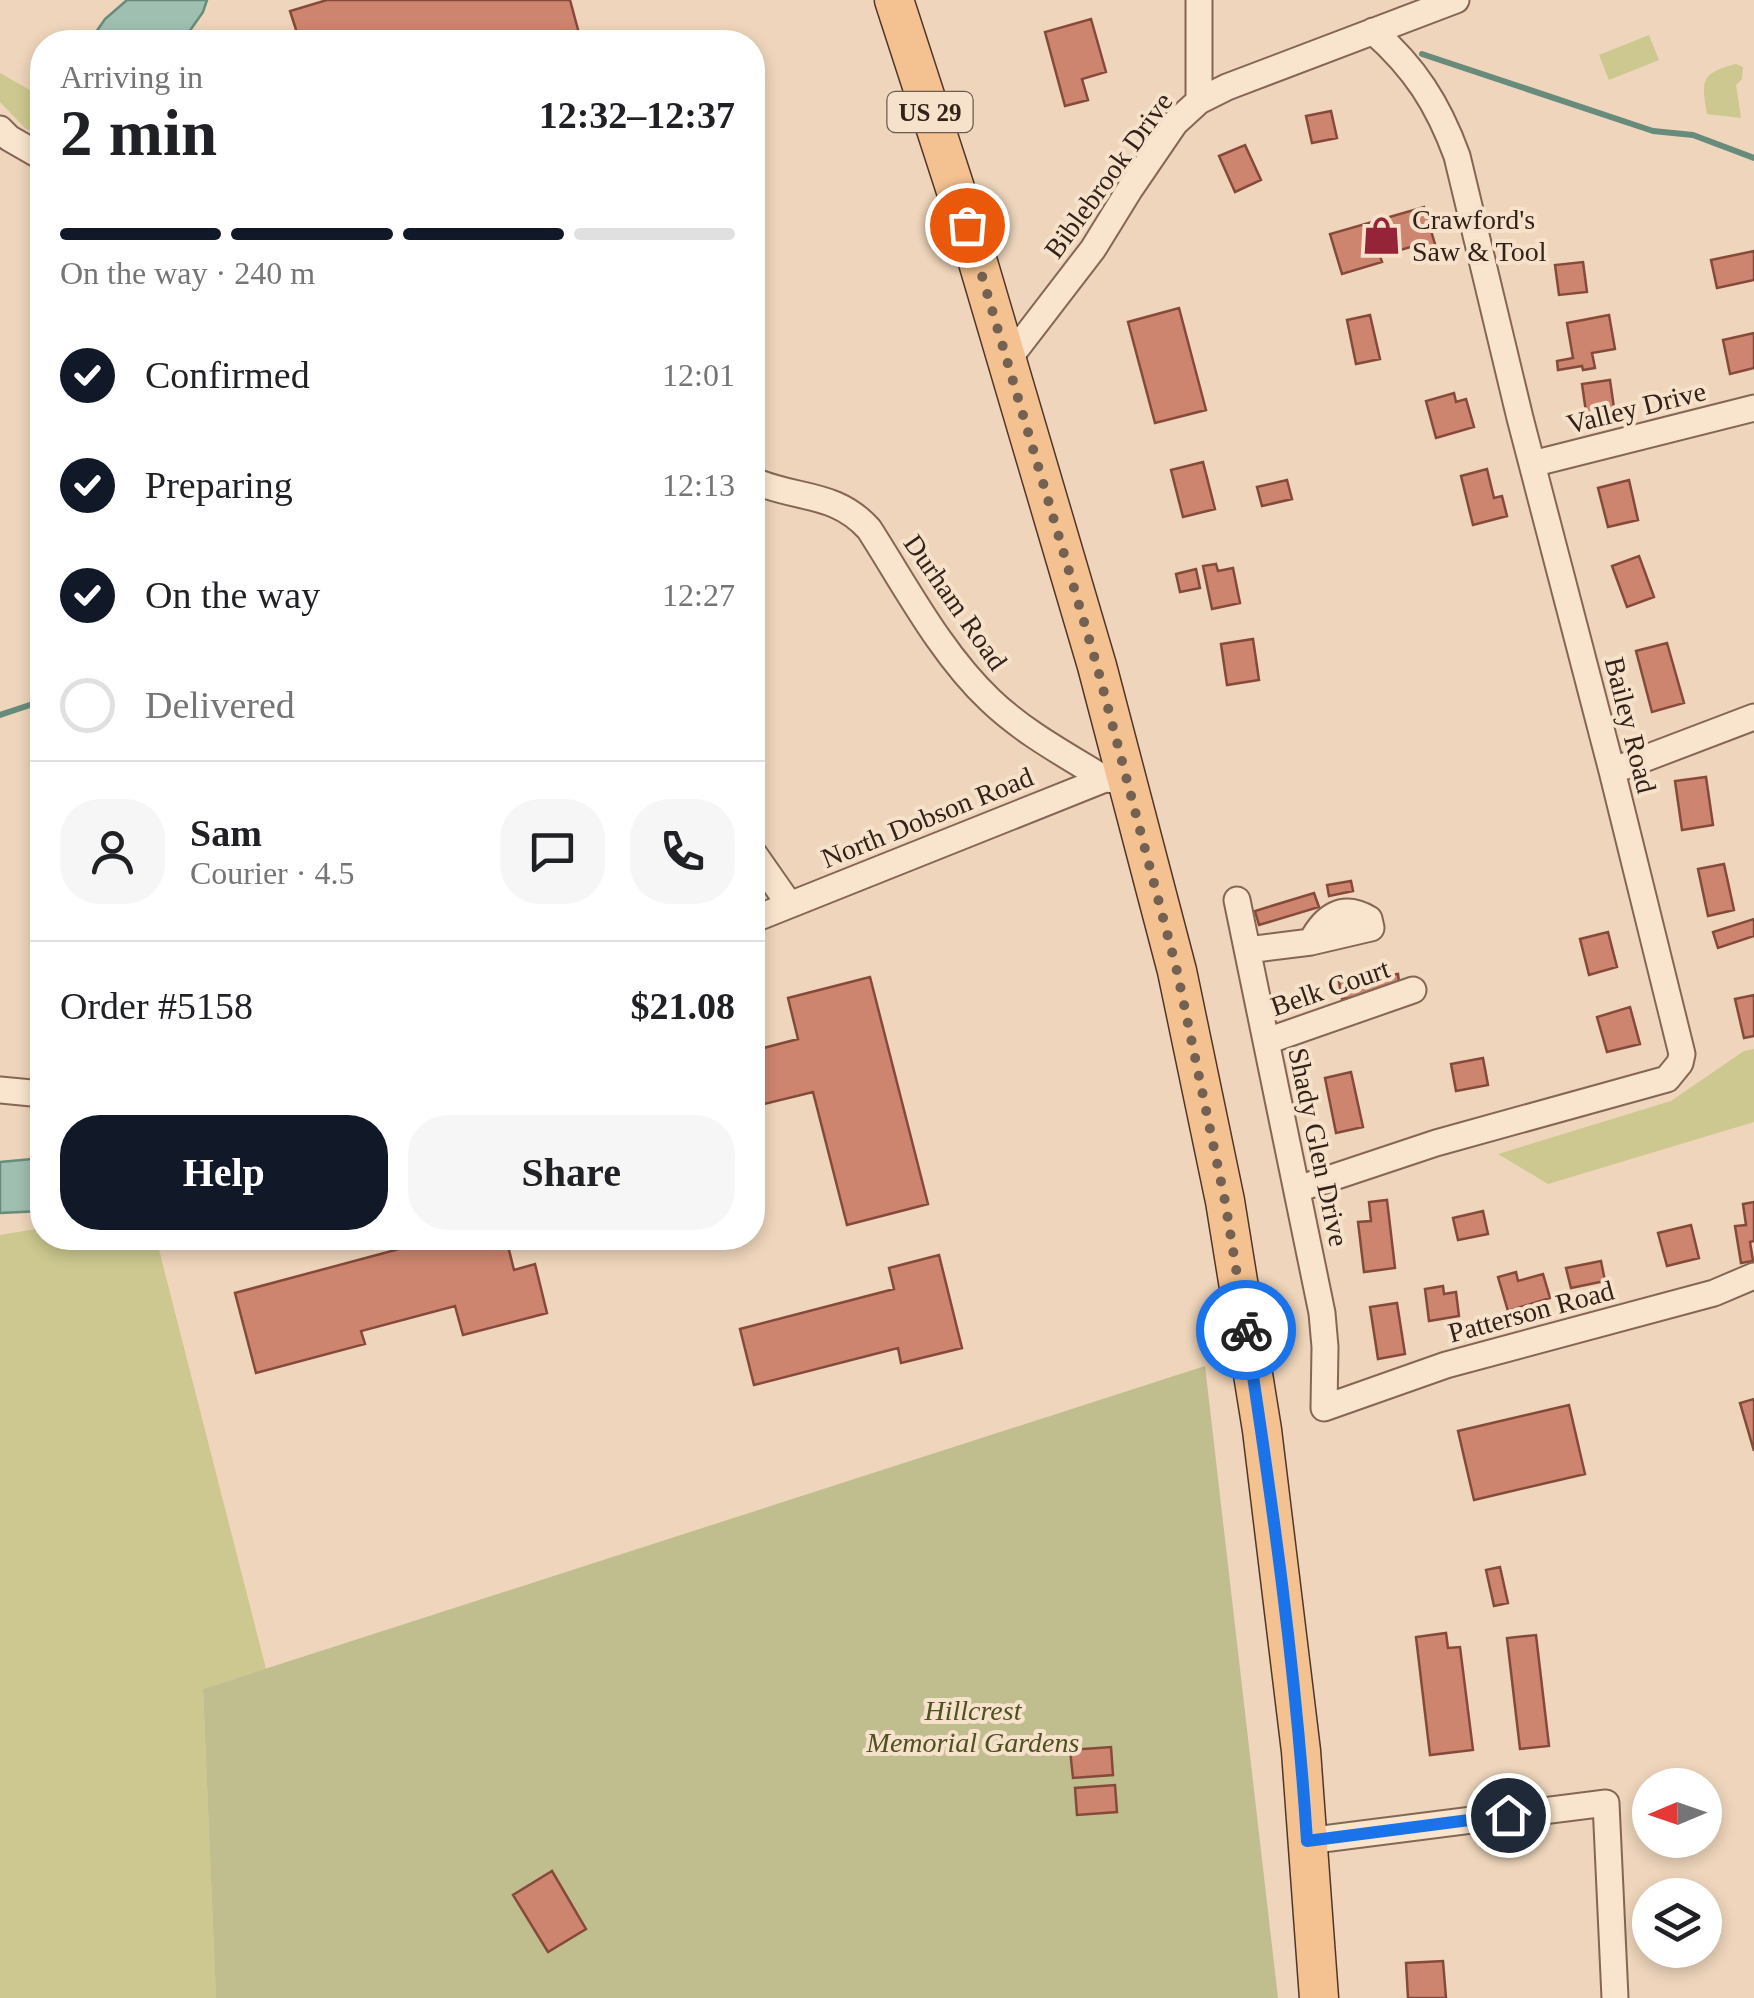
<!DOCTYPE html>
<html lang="en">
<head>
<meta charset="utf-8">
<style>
  :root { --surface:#fff; --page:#f6f6f6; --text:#202124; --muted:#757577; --line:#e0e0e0; --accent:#111827 }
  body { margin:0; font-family:"Times New Roman",serif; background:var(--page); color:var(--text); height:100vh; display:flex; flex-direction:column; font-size:38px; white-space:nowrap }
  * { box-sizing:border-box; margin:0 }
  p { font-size:32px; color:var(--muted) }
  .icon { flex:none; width:55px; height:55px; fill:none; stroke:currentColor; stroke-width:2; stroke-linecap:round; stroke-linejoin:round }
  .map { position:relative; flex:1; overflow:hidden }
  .drawer { position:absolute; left:30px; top:30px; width:735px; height:1220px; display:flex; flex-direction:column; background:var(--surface); border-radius:40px; box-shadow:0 5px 15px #0003 }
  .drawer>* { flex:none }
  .needle { width:65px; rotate:268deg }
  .fabs { position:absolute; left:1632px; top:1768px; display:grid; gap:20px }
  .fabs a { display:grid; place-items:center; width:90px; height:90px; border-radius:50%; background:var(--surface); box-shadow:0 5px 15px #0003; font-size:50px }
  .pin { position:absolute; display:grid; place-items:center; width:85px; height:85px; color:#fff; margin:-42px; border:5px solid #fff; border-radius:50%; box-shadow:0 2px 10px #0007 }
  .courier { position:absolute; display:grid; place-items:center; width:100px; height:100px; margin:-50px; border:8px solid #1a73e8; border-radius:50%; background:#fff; color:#222; box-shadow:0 2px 12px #0007 }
  .headline em { font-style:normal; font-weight:700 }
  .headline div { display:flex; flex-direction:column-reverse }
  .headline { display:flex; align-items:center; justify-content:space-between; height:170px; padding:0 30px }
  h1 { font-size:65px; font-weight:700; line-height:75px }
  .bar { display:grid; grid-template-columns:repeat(4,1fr); gap:15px 10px; align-content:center; height:120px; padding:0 30px }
  .bar i { height:12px; border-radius:8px; background:var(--line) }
  .bar .active { background:var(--accent) }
  .bar p { grid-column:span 4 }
  .line { display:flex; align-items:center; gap:25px; padding:0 30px; border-top:2px solid var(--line) }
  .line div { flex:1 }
  .round { display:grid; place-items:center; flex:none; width:105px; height:105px; border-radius:40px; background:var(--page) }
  ol { padding:0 30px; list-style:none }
  li { display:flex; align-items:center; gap:30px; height:110px }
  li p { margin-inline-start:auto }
  li .icon { padding:10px; border-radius:50%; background:var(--accent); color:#fff; stroke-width:4 }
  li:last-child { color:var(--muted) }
  li i { width:55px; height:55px; border:5px solid var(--line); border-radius:50% }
  .button { display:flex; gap:20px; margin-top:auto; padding:20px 30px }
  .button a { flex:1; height:115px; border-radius:40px; background:var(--accent); color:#fff; font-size:40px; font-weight:700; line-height:115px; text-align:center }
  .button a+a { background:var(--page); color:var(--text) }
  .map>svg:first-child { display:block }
</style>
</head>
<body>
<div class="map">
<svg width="1754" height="1998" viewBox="0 0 1754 1998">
  <rect width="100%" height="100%" fill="#eed5bb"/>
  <!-- green -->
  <path fill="#ccc88f" d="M1649,35L1659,60L1609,80L1599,55Z
    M1736,64L1743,67L1742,79L1736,85L1741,118L1707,114C1701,80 1701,73 1736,64Z
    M0,73L42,97V137L25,128L0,102Z
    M1754,1049V1122L1548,1184L1498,1154L1671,1101L1744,1051Z
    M42,1228V1238H156L266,1669L203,1689L216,1998H0V1235Z"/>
  <!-- cemetery -->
  <path fill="#c0bd8f" d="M1205,1366L1278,1998H216L203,1689Z"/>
  <!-- water -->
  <path fill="#9fbfb0" stroke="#678c7c" stroke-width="2.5" d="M127,0H207L203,12L182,42H89L105,19Z
    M42,1158V1211L0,1213V1162Z"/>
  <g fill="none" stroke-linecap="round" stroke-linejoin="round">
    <!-- stream -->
    <path stroke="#678c7c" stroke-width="6" d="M1422,54L1653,131L1693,135L1754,158
      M0,715L42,701"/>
  </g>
  <!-- building -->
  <path fill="#ce856f" stroke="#854a3a" stroke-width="2.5" d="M327,0H570L580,37L561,42H423L421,36L399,42H300L290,11Z
    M1091,19L1106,72L1082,79L1088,100L1065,106L1045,32Z
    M1331,111L1337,138L1312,143L1306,116Z
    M1245,145L1261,180L1235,192L1219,156Z
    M1424,207L1437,251L1420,256L1417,245L1380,256L1382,262L1342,274L1330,234Z
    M1754,251V280L1717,288L1711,260Z
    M1583,262L1587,292L1559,295L1555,265Z
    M1179,308L1206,410L1155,423L1128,322Z
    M1370,315L1380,359L1356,364L1347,320Z
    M1609,315L1615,349L1592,353L1595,368L1583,370L1582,366L1558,370L1557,361L1573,358L1567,323Z
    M1754,333V368L1730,374L1723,340Z
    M1610,380L1616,422L1588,426L1582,384Z
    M1454,393L1456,402L1466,399L1474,427L1436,438L1426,401Z
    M1203,462L1215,509L1183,517L1171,470Z
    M1487,469L1494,498L1502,496L1507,516L1473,525L1461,476Z
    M1287,480L1292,499L1262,506L1257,487Z
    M1629,480L1638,520L1608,527L1598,488Z
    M1639,556L1654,597L1627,607L1612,566Z
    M1216,564L1218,571L1233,568L1240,603L1212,609L1203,566Z
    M1196,569L1200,588L1180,592L1176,574Z
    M1253,639L1259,680L1227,685L1221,644Z
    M1667,643L1684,703L1652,712L1636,651Z
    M1706,777L1713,825L1682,830L1675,781Z
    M1724,864L1734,910L1708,916L1698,869Z
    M1351,881L1353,891L1329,896L1327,885Z
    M1314,893L1319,907L1259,925L1255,911Z
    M1754,919V936L1718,948L1713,932Z
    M1608,932L1617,967L1589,975L1580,939Z
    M1398,974L1400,991L1342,999L1339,982Z
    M870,977L928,1204L847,1225L813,1092L752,1107V1051L798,1039L788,998Z
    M1754,995V1036L1744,1038L1735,999Z
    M1630,1007L1640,1044L1607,1052L1597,1017Z
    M1483,1058L1488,1085L1456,1091L1451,1064Z
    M1351,1072L1363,1127L1336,1133L1325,1078Z
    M1387,1200L1395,1268L1364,1272L1358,1222L1371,1221L1369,1202Z
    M1754,1202V1241L1750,1242L1753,1261L1741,1263L1735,1226L1746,1225L1743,1204Z
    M1483,1211L1488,1234L1458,1240L1453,1218Z
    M1691,1225L1699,1258L1667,1266L1658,1233Z
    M440,1238H506L514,1270L535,1264L547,1313L463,1335L455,1306L361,1331L365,1344L256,1373L235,1293Z
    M939,1255L962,1348L901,1363L898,1348L754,1385L740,1329L894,1289L889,1268Z
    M1601,1261L1605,1281L1571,1288L1566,1268Z
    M1516,1272L1518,1281L1543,1274L1550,1298L1508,1311L1498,1277Z
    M1443,1286L1444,1294L1456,1292L1459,1316L1429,1321L1425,1289Z
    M1397,1303L1405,1354L1378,1359L1370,1307Z
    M1754,1399V1451L1740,1403Z
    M1569,1405L1585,1474L1474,1500L1458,1431Z
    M1500,1567L1508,1603L1494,1606L1486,1570Z
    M1446,1633L1448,1648L1460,1647L1473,1750L1430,1755L1416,1637Z
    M1536,1635L1549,1746L1520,1749L1507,1638Z
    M1111,1747L1113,1775L1073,1778L1070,1750Z
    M1115,1785L1117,1812L1077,1815L1075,1788Z
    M552,1871L586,1929L548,1952L513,1895Z
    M1443,1961L1446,1998H1408L1406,1963Z"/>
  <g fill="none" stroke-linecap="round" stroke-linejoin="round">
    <defs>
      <path id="minor" d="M1199,101V0
        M0,129L9,138L42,157
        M1007,361L1093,249L1130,189L1175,123L1199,101L1227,87L1456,0
        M1532,464L1754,408
        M752,480C796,500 835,491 869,529C905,585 941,654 990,700C1023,732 1066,755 1105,779
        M1612,771L1754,717
        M752,851L789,904
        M1237,900L1322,1313L1325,1347L1324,1408L1446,1365L1714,1293L1754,1276
        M752,920L1105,779L1116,780
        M1248,950L1311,942L1371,928L1369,919C1342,903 1324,917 1311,942
        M1267,1041L1413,990
        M0,1090L42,1094
        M1298,1189L1436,1143L1667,1079L1680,1063L1682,1054L1612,771L1520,418L1457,156C1438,104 1415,68 1373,31
        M1307,1841L1606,1803L1615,1998"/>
      <path id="primary" d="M894,0L967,225L1097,666L1177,971L1225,1201L1262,1430L1301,1751L1319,1998"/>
    </defs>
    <!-- minor casing -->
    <use href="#minor" stroke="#856655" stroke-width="29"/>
    <!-- primary casing -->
    <use href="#primary" stroke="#52352a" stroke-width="41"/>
    <!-- minor -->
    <use href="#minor" stroke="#f9e4cd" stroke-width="25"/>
    <!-- primary -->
    <use href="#primary" stroke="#f4c290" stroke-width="38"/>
  </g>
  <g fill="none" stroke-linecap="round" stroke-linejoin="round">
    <!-- done -->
    <path stroke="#756152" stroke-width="10" stroke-dasharray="0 18" d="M967,225L1097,666L1177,971L1225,1201L1246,1330"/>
    <!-- route -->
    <path stroke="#1a73e8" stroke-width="12" d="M1246,1330C1272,1500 1296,1670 1307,1841L1508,1815"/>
  </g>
  <!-- icons -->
  <defs>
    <symbol id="shop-bare" viewBox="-9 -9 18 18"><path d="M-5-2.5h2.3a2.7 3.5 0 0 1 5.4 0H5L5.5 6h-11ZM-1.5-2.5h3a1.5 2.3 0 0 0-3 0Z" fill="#952439" stroke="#f6e1ca" stroke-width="2.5" paint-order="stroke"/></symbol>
  </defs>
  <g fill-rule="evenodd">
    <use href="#shop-bare" x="1354" y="208" width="55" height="55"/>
  </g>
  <g text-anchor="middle" stroke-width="8" stroke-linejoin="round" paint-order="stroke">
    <!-- shield labels -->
    <rect fill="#f6e1ca" stroke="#6e5b4f" stroke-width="2.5" x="887.5" y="92" width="85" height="40" rx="8"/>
    <g font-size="25" font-weight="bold" fill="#34221a">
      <text x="930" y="121">US 29</text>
    </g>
    <!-- street labels -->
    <g font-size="28" fill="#34221a" stroke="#f6e1ca">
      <text transform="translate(1108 175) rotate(-54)" y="10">Biblebrook Drive</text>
      <text transform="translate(1636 407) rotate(-14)" y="10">Valley Drive</text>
      <text transform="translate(956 602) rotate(55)" y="10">Durham Road</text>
      <text transform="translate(1631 725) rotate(76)" y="10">Bailey Road</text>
      <text transform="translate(927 817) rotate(-22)" y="10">North Dobson Road</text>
      <text transform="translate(1330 987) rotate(-19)" y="10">Belk Court</text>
      <text transform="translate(1319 1147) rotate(78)" y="10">Shady Glen Drive</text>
      <text transform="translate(1531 1311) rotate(-15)" y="10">Patterson Road</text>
    </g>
    <!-- poi labels -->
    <g font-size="28" fill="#34221a" stroke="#f6e1ca" text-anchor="start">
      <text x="1412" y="229">Crawford's<tspan x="1412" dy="32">Saw &amp; Tool</tspan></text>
    </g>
    <!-- park labels -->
    <g font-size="28" font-style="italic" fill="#4d5120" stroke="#f6e1ca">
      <text x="973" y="1720">Hillcrest<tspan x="973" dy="32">Memorial Gardens</tspan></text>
    </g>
  </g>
</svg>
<div class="fabs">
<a><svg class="needle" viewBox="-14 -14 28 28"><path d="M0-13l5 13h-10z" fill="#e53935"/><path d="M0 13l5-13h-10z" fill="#757577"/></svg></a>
<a><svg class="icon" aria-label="layers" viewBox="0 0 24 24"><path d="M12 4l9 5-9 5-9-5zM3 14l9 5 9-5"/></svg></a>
</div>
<div class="pin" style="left:967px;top:225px;background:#ea580c"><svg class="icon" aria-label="bag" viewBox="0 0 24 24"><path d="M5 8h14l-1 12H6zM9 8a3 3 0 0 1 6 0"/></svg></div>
<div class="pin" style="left:1508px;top:1815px;background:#1f2937"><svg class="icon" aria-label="home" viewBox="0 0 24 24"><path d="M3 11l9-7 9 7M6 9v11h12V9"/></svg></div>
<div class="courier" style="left:1246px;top:1330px"><svg class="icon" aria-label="bike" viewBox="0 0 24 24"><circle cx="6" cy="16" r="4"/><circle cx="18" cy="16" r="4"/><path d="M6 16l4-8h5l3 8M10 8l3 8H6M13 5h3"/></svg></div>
<section class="drawer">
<div class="headline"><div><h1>2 min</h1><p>Arriving in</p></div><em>12:32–12:37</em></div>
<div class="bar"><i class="active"></i><i class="active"></i><i class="active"></i><i></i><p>On the way · 240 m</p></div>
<ol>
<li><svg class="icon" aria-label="check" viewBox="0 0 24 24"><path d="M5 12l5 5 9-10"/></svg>Confirmed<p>12:01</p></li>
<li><svg class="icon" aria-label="check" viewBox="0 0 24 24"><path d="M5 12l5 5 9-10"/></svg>Preparing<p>12:13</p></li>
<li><svg class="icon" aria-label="check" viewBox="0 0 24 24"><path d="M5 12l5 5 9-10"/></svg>On the way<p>12:27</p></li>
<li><i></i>Delivered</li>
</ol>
<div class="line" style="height:180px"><a class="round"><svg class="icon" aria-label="person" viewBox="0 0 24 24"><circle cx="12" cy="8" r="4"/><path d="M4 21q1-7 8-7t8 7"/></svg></a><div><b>Sam</b><p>Courier · 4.5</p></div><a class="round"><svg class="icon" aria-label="chat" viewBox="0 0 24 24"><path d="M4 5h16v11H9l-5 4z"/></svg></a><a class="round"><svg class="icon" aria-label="phone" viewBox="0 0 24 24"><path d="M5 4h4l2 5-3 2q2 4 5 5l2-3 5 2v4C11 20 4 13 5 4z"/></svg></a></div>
<div class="line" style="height:130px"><div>Order #5158</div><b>$21.08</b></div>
<div class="button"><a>Help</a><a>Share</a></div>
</section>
</div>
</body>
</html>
